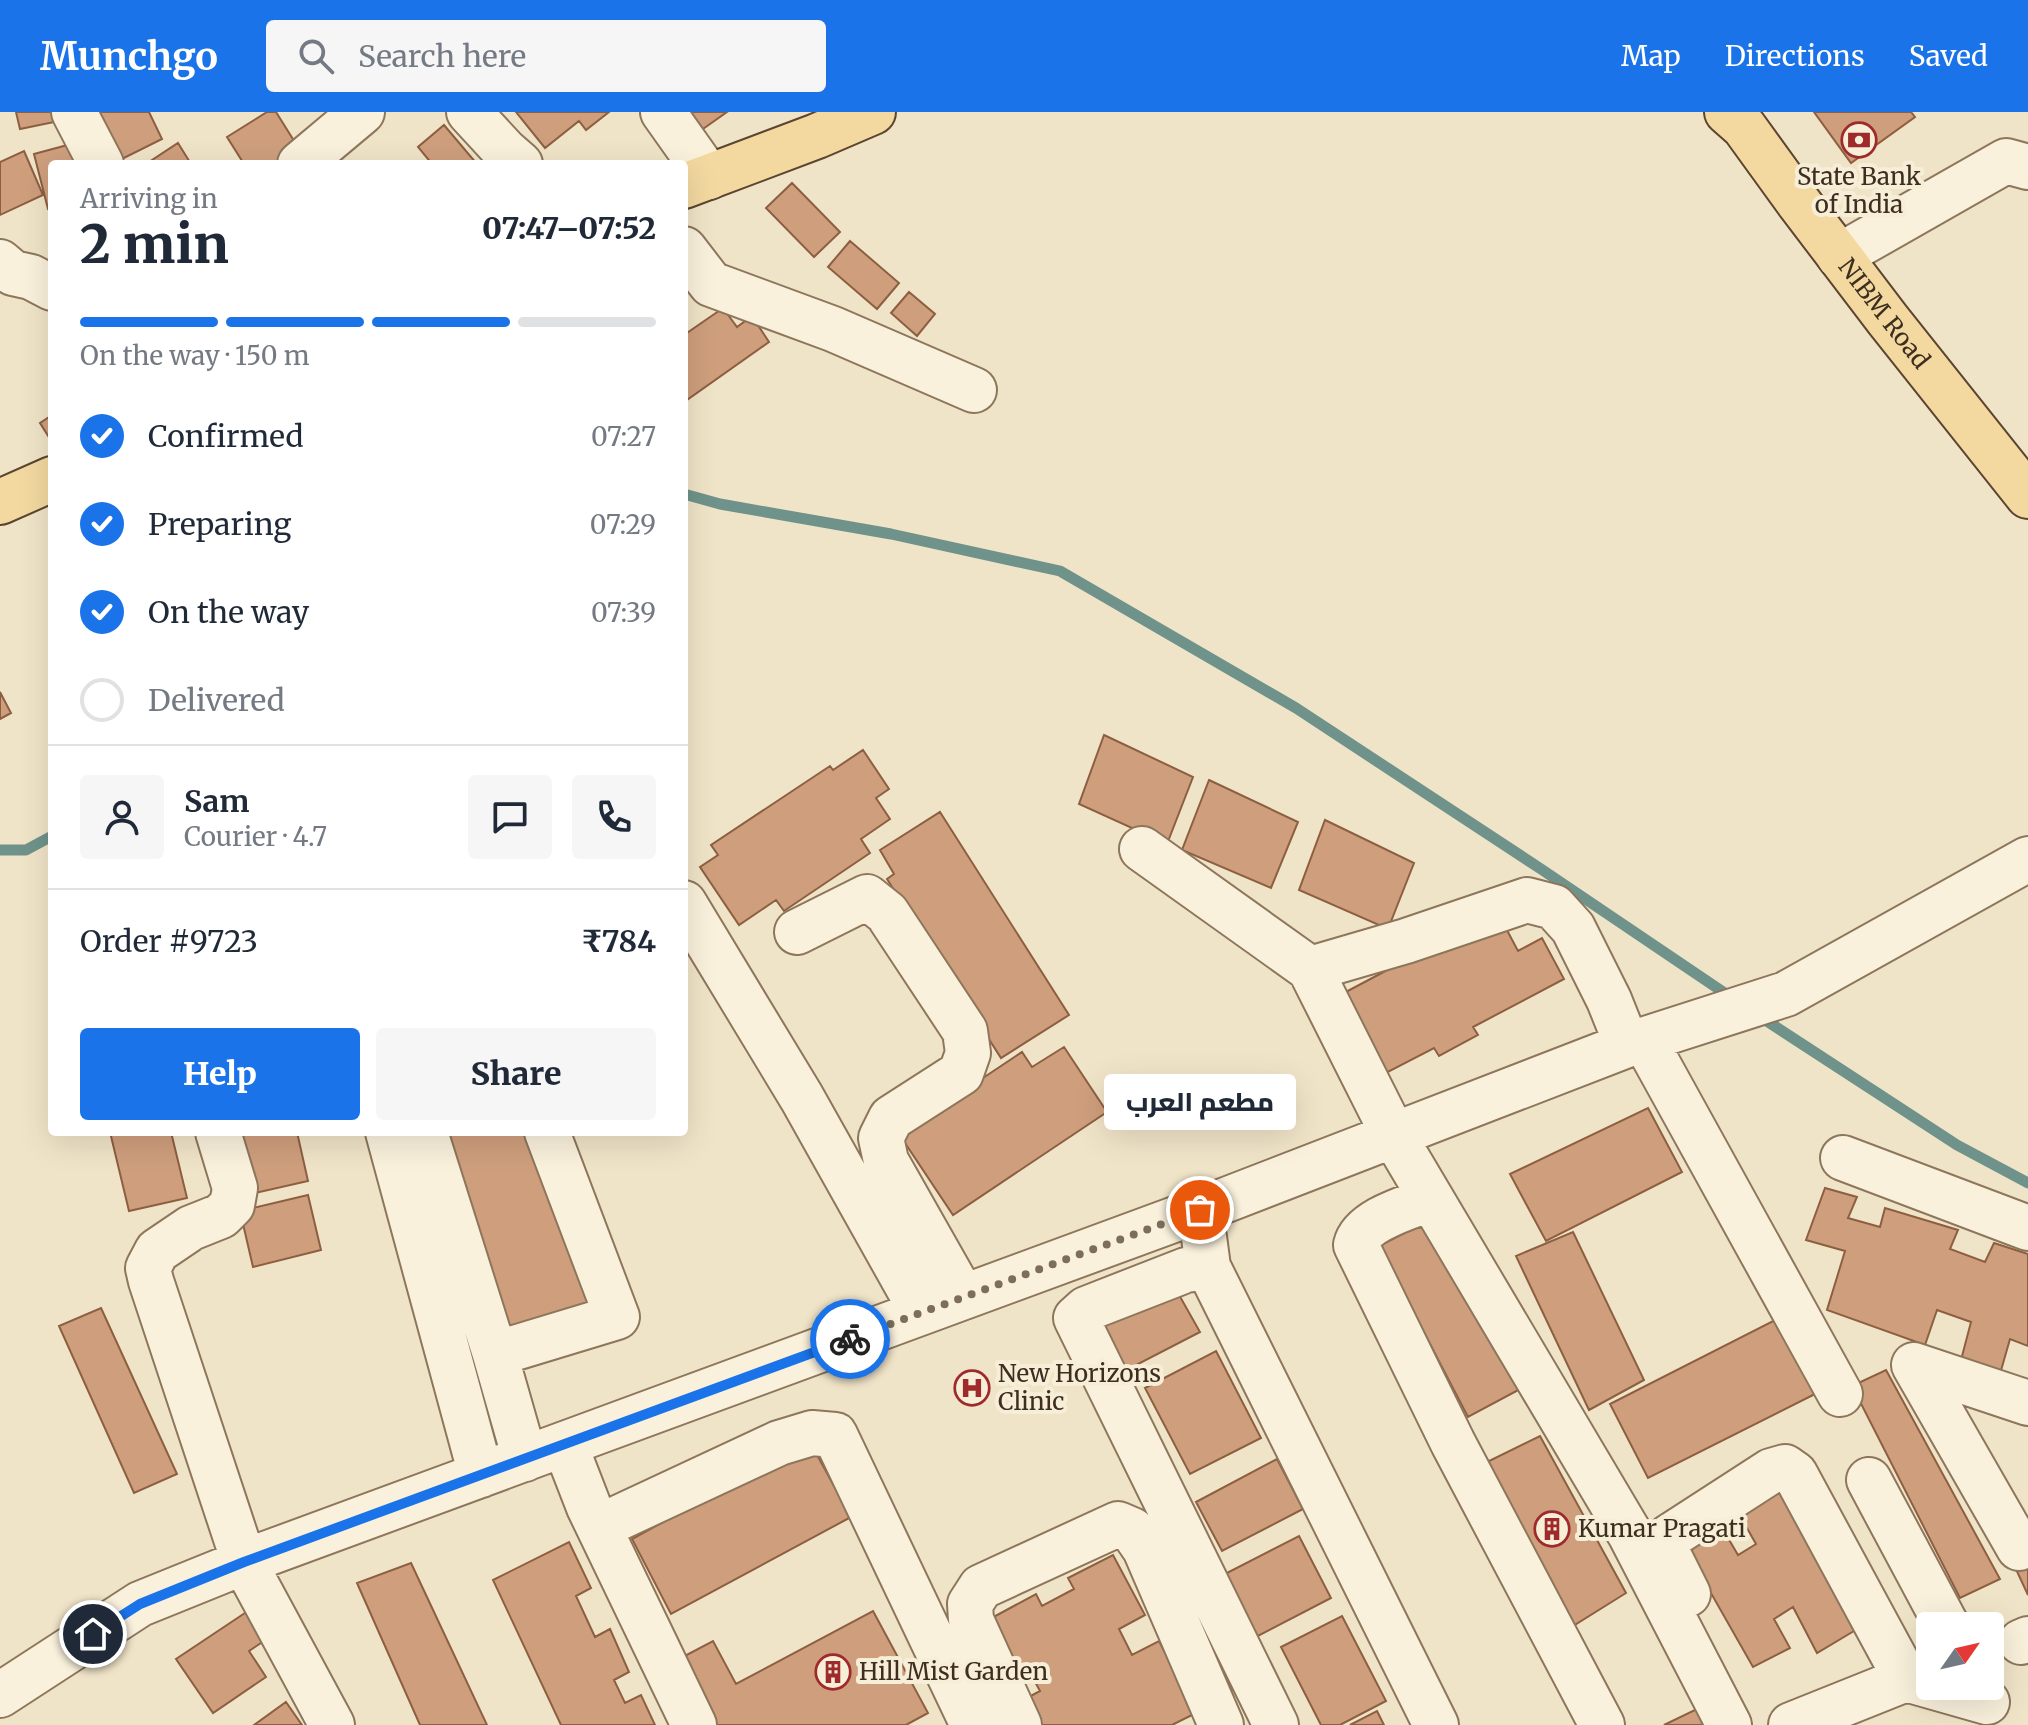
<!DOCTYPE html>
<html lang="en">
<head>
<meta charset="utf-8">
<style>
  :root { --surface:#fff; --page:#f6f6f7; --text:#1f2937; --muted:#747a83; --line:#e0e1e3; --accent:#1a73e8 }
  body { margin:0; font-family:Merriweather,Cairo,serif; background:var(--page); color:var(--text); height:100vh; display:flex; flex-direction:column; font-size:30px; white-space:nowrap }
  * { box-sizing:border-box; margin:0 }
  p { font-size:26px; color:var(--muted) }
  .icon { flex:none; width:44px; height:44px; fill:none; stroke:currentColor; stroke-width:2; stroke-linecap:round; stroke-linejoin:round }
  .map { position:relative; flex:1; overflow:hidden }
  .drawer { position:absolute; left:48px; top:48px; width:640px; height:976px; display:flex; flex-direction:column; background:var(--surface); border-radius:8px; box-shadow:0 8px 32px #0002 }
  .drawer>* { flex:none }
  .needle { width:52px; rotate:56deg }
  .buttons { position:absolute; left:1916px; top:1500px; display:grid; gap:16px }
  .buttons a { display:grid; place-items:center; width:88px; height:88px; border-radius:8px; background:var(--surface); box-shadow:0 8px 32px #0002; font-size:40px }
  .pin { position:absolute; display:grid; place-items:center; width:68px; height:68px; color:#fff; margin:-34px; border:4px solid #fff; border-radius:50%; box-shadow:0 2px 8px #0007 }
  .courier { position:absolute; display:grid; place-items:center; width:80px; height:80px; margin:-40px; border:6px solid #1a73e8; border-radius:50%; background:#fff; color:#222; box-shadow:0 2px 10px #0007 }
  .bubble { position:absolute; height:56px; border-radius:8px; background:var(--surface); box-shadow:0 8px 32px #0002; font-size:26px; font-weight:800; line-height:56px; text-align:center }
  .summary em { font-style:normal; font-weight:800 }
  .summary div { display:flex; flex-direction:column-reverse }
  .summary { display:flex; align-items:center; justify-content:space-between; height:136px; padding:0 32px }
  h1 { font-size:52px; font-weight:800; line-height:60px }
  .bar { display:grid; grid-template-columns:repeat(4,1fr); gap:12px 8px; align-content:center; height:96px; padding:0 32px }
  .bar i { height:10px; border-radius:6px; background:var(--line) }
  .bar .current { background:var(--accent) }
  .bar p { grid-column:span 4 }
  .line { display:flex; align-items:center; gap:20px; padding:0 32px; border-top:2px solid var(--line) }
  .line div { flex:1 }
  .round { display:grid; place-items:center; flex:none; width:84px; height:84px; border-radius:8px; background:var(--page) }
  ol { padding:0 32px; list-style:none }
  li { display:flex; align-items:center; gap:24px; height:88px }
  li p { margin-inline-start:auto }
  li .icon { padding:8px; border-radius:50%; background:var(--accent); color:#fff; stroke-width:4 }
  li:last-child { color:var(--muted) }
  li i { width:44px; height:44px; border:4px solid var(--line); border-radius:50% }
  .cta { display:flex; gap:16px; margin-top:auto; padding:16px 32px }
  .cta a { flex:1; height:92px; border-radius:8px; background:var(--accent); color:#fff; font-size:32px; font-weight:800; line-height:92px; text-align:center }
  .cta a+a { background:var(--page); color:var(--text) }
  header { display:flex; align-items:center; gap:48px; box-sizing:border-box; height:112px; padding:0 40px; background:var(--accent); color:#fff }
  header strong { font-size:38px }
  nav { display:flex; gap:44px; margin-inline-start:auto; font-size:28px }
  .search { width:560px; height:72px; background:var(--page); display:flex; align-items:center; gap:20px; box-sizing:border-box; padding:0 28px; border-radius:8px; color:var(--muted); font-size:30px }
  .map>svg:first-child { display:block }
</style>
</head>
<body>
<header>
<strong>Munchgo</strong>
<div class="search"><svg class="icon" aria-label="search" viewBox="0 0 24 24"><circle cx="10" cy="10" r="6"/><path d="M15 15l6 6"/></svg>Search here</div>
<nav><a>Map</a><a>Directions</a><a>Saved</a></nav>
</header>
<div class="map">
<svg width="2028" height="1613" viewBox="0 0 2028 1613">
  <rect width="100%" height="100%" fill="#f0e4c8"/>
  <g fill="none" stroke-linecap="round" stroke-linejoin="round">
    <!-- stream -->
    <path stroke="#6f938a" stroke-width="11" d="M684,382L720,392L891,422L1060,459L1296,596L1541,757L1735,888
      M0,738H26L52,724
      M1759,904L1957,1033L2028,1071"/>
  </g>
  <!-- building -->
  <path fill="#cf9f7d" stroke="#8d5f41" stroke-width="2" d="M16,0H57L59,9L20,17Z
    M87,0H149L162,27L114,51Z
    M267,0H276L301,40L281,52H244L227,25Z
    M516,0H609L586,18L579,9L545,36Z
    M690,0H727L703,17Z
    M1814,0H1911L1915,5L1851,51Z
    M444,13L477,52H432L418,35Z
    M86,28L93,52H52V96L48,97L34,42Z
    M178,31L191,52H146Z
    M24,39L43,83L0,103V50Z
    M792,71L840,120L814,145L766,96Z
    M850,129L899,171L877,197L828,155Z
    M909,180L935,202L917,224L891,201Z
    M723,196L737,215L752,204L769,230L684,290V223Z
    M52,303V330L40,311Z
    M0,580L11,601L0,607Z
    M1104,623L1193,665L1167,732L1079,692Z
    M863,638L889,677L876,686L890,707L861,727L870,741L784,799L776,788L739,813L700,755L718,743L711,733L830,654L833,658Z
    M1209,668L1298,710L1271,776L1182,738Z
    M940,700L1069,903L1001,946L887,767L894,762L880,738Z
    M1325,708L1414,751L1388,817L1299,778Z
    M1500,805L1518,839L1542,826L1564,867L1473,915L1478,923L1439,944L1434,936L1384,962L1342,882L1442,829Z
    M1064,935L1107,1000L953,1103L899,1022L1022,940L1032,955Z
    M1648,996L1682,1060L1546,1129L1510,1062Z
    M110,1020H171L187,1086L129,1099Z
    M227,1020H297L308,1069L242,1084Z
    M439,1020H532L600,1198L513,1227Z
    M1825,1076L1857,1085L1848,1106L1880,1115L1885,1096L1958,1118L1950,1137L1985,1150L1994,1131L2028,1142V1234L2010,1227L2000,1262L1961,1248L1971,1210L1937,1198L1925,1233L1827,1198L1845,1139L1806,1128Z
    M308,1083L321,1138L253,1155L240,1099Z
    M1424,1111L1522,1276L1468,1305L1379,1134Z
    M1573,1120L1644,1268L1589,1298L1516,1144Z
    M1174,1174L1200,1220L1117,1263L1088,1208Z
    M101,1196L177,1362L134,1381L59,1214Z
    M1779,1206L1821,1279L1648,1366L1610,1292Z
    M1216,1239L1261,1326L1190,1362L1145,1276Z
    M1886,1258L2000,1467L1960,1486L1852,1274Z
    M1540,1324L1626,1481L1565,1519L1481,1353Z
    M810,1330L851,1405L671,1502L632,1427Z
    M1277,1347L1303,1397L1222,1439L1196,1390Z
    M1776,1373L1859,1516L1817,1541L1793,1495L1774,1507L1790,1536L1753,1555L1687,1439L1724,1419L1738,1443L1756,1432L1736,1397Z
    M1299,1424L1331,1486L1256,1525L1223,1463Z
    M569,1430L591,1476L576,1484L595,1525L610,1517L629,1560L614,1568L625,1591L641,1583L655,1613H561L493,1468Z
    M1113,1443L1145,1503L1119,1517L1132,1543L1159,1529L1196,1601L1172,1613H1022L1012,1594L1040,1579L1027,1555L1016,1561L988,1508L1036,1482L1042,1494L1074,1477L1068,1466Z
    M2028,1446V1483L2014,1453Z
    M411,1451L487,1613H420L357,1471Z
    M257,1493L276,1521L249,1539L266,1565L213,1601L176,1547Z
    M873,1499L928,1601L906,1613H714L679,1547L713,1529L736,1572Z
    M1342,1504L1386,1589L1340,1613H1321L1281,1535Z
    M286,1590L302,1613H254Z
    M1699,1596L1709,1613H1664Z
    M1377,1599L1384,1613H1350Z"/>
  <g fill="none" stroke-linecap="round" stroke-linejoin="round">
    <defs>
      <path id="minor" d="M74,0L101,52
        M469,0L504,38L520,52
        M663,0L709,65
        M300,52L362,0
        M684,137L711,172L833,217L974,278
        M1839,144L2006,49L2028,55
        M0,150L13,161L31,165L52,176
        M1142,737L1310,857L1394,1024L1630,1422L1729,1613
        M684,791L802,986L922,1200
        M797,820L867,785L887,801L965,919L968,941L961,961L891,1006L881,1026L886,1049L963,1185
        M1310,857L1406,829L1527,788L1554,795L1573,816L1609,888L1627,933
        M1644,927L1840,1282
        M218,1020L235,1076L232,1093L221,1104L191,1116L157,1139L148,1156L151,1169L244,1450L332,1613
        M388,1020L481,1363
        M425,1020L495,1242L525,1347
        M1843,1046L2028,1116
        M1430,1087C1407,1096 1362,1108 1356,1133L1453,1331L1602,1613
        M1204,1125L1208,1155L1436,1613
        M1208,1155L1186,1158L1086,1197L1076,1206L1276,1613
        M495,1242L617,1205L547,1020
        M2028,1291L1914,1253L2019,1436L2028,1431
        M565,1333L589,1395L694,1613
        M1869,1368L1947,1514
        M599,1415L779,1331L812,1321L835,1323L973,1613
        M1688,1482L1666,1438L1669,1425L1771,1359L1785,1355L1795,1362L1906,1567
        M2021,1530L2028,1527
        M0,1583L140,1492L244,1450L1200,1098L1627,933L1786,882L2028,747
        M1019,1613L971,1508L970,1492L981,1475L1118,1412L1132,1418L1145,1437L1221,1613
        M1791,1613L1906,1567L1987,1590"/>
      <g id="major">
        <path id="s1" d="M1727,0L1744,15L1799,91L1888,208L2028,384"/>
        <path d="M684,74L817,24L873,0"/>
        <path d="M0,390L52,367"/>
      </g>
    </defs>
    <!-- minor casing -->
    <use href="#minor" stroke="#8d765c" stroke-width="48"/>
    <!-- major casing -->
    <use href="#major" stroke="#5b4430" stroke-width="48"/>
    <!-- minor -->
    <use href="#minor" stroke="#faf1dc" stroke-width="44"/>
    <!-- major -->
    <use href="#major" stroke="#f3d9a0" stroke-width="44"/>
  </g>
  <g fill="none" stroke-linecap="round" stroke-linejoin="round">
    <!-- done -->
    <path stroke="#7c6e5b" stroke-width="8" stroke-dasharray="0 14.4" d="M850,1227L1200,1098"/>
    <!-- route -->
    <path stroke="#1a73e8" stroke-width="10" d="M93,1522L140,1492L244,1450L850,1227"/>
  </g>
  <!-- icons -->
  <defs>
    <symbol id="bank-ring" viewBox="-11 -11 22 22"><circle r="9.5" fill="#f7eed8" stroke="#9e2a2b" stroke-width="1.5"/><path d="M-6-4H6V4H-6ZM0-2.3a2.3 2.3 0 1 0 0 4.6a2.3 2.3 0 1 0 0-4.6Z" fill="#9e2a2b"/></symbol>
    <symbol id="hospital-ring" viewBox="-11 -11 22 22"><circle r="9.5" fill="#f7eed8" stroke="#9e2a2b" stroke-width="1.5"/><path d="M-5-5h3v3.5h4V-5h3V5h-3V1.5h-4V5h-3Z" fill="#9e2a2b"/></symbol>
    <symbol id="building-ring" viewBox="-11 -11 22 22"><circle r="9.5" fill="#f7eed8" stroke="#9e2a2b" stroke-width="1.5"/><path d="M-4-6H4V6H1V3H-1V6H-4ZM-2.5-4.3h1.7v1.8h-1.7ZM.8-4.3h1.7v1.8H.8ZM-2.5-1h1.7V.8h-1.7ZM.8-1h1.7V.8H.8Z" fill="#9e2a2b"/></symbol>
  </defs>
  <g fill-rule="evenodd">
    <use href="#bank-ring" x="1839" y="8" width="40" height="40"/>
    <use href="#hospital-ring" x="952" y="1256" width="40" height="40"/>
    <use href="#building-ring" x="1532" y="1397" width="40" height="40"/>
    <use href="#building-ring" x="813" y="1540" width="40" height="40"/>
  </g>
  <g text-anchor="middle" stroke-width="8" stroke-linejoin="round" paint-order="stroke">
    <!-- poi labels -->
    <g font-size="24" fill="#3d2e20" stroke="#f7eed8" text-anchor="start">
      <text x="1859" y="73" text-anchor="middle">State Bank<tspan x="1859" dy="28">of India</tspan></text>
      <text x="998" y="1270">New Horizons<tspan x="998" dy="28">Clinic</tspan></text>
      <text x="1578" y="1425">Kumar Pragati</text>
      <text x="859" y="1568">Hill Mist Garden</text>
    </g>
    <!-- street labels -->
    <g font-size="24" fill="#3d2e20" stroke="#f7eed8">
      <text dy="8" stroke="none"><textPath href="#s1" startOffset="256">NIBM Road</textPath></text>
    </g>
  </g>
</svg>
<div class="buttons">
<a><svg class="needle" viewBox="-14 -14 28 28"><path d="M0-13l5 13h-10z" fill="#e53935"/><path d="M0 13l5-13h-10z" fill="#747a83"/></svg></a>
</div>
<div class="pin" style="left:1200px;top:1098px;background:#ea580c"><svg class="icon" aria-label="bag" viewBox="0 0 24 24"><path d="M5 8h14l-1 12H6zM9 8a3 3 0 0 1 6 0"/></svg></div>
<div class="pin" style="left:93px;top:1522px;background:#1f2937"><svg class="icon" aria-label="home" viewBox="0 0 24 24"><path d="M3 11l9-7 9 7M6 9v11h12V9"/></svg></div>
<div class="courier" style="left:850px;top:1227px"><svg class="icon" aria-label="bike" viewBox="0 0 24 24"><circle cx="6" cy="16" r="4"/><circle cx="18" cy="16" r="4"/><path d="M6 16l4-8h5l3 8M10 8l3 8H6M13 5h3"/></svg></div>
<div class="bubble" style="left:1104px;top:962px;width:192px">مطعم العرب</div>
<section class="drawer">
<div class="summary"><div><h1>2 min</h1><p>Arriving in</p></div><em>07:47–07:52</em></div>
<div class="bar"><i class="current"></i><i class="current"></i><i class="current"></i><i></i><p>On the way · 150 m</p></div>
<ol>
<li><svg class="icon" aria-label="check" viewBox="0 0 24 24"><path d="M5 12l5 5 9-10"/></svg>Confirmed<p>07:27</p></li>
<li><svg class="icon" aria-label="check" viewBox="0 0 24 24"><path d="M5 12l5 5 9-10"/></svg>Preparing<p>07:29</p></li>
<li><svg class="icon" aria-label="check" viewBox="0 0 24 24"><path d="M5 12l5 5 9-10"/></svg>On the way<p>07:39</p></li>
<li><i></i>Delivered</li>
</ol>
<div class="line" style="height:144px"><a class="round"><svg class="icon" aria-label="person" viewBox="0 0 24 24"><circle cx="12" cy="8" r="4"/><path d="M4 21q1-7 8-7t8 7"/></svg></a><div><b>Sam</b><p>Courier · 4.7</p></div><a class="round"><svg class="icon" aria-label="chat" viewBox="0 0 24 24"><path d="M4 5h16v11H9l-5 4z"/></svg></a><a class="round"><svg class="icon" aria-label="phone" viewBox="0 0 24 24"><path d="M5 4h4l2 5-3 2q2 4 5 5l2-3 5 2v4C11 20 4 13 5 4z"/></svg></a></div>
<div class="line" style="height:104px"><div>Order #9723</div><b>₹784</b></div>
<div class="cta"><a>Help</a><a>Share</a></div>
</section>
</div>
</body>
</html>
